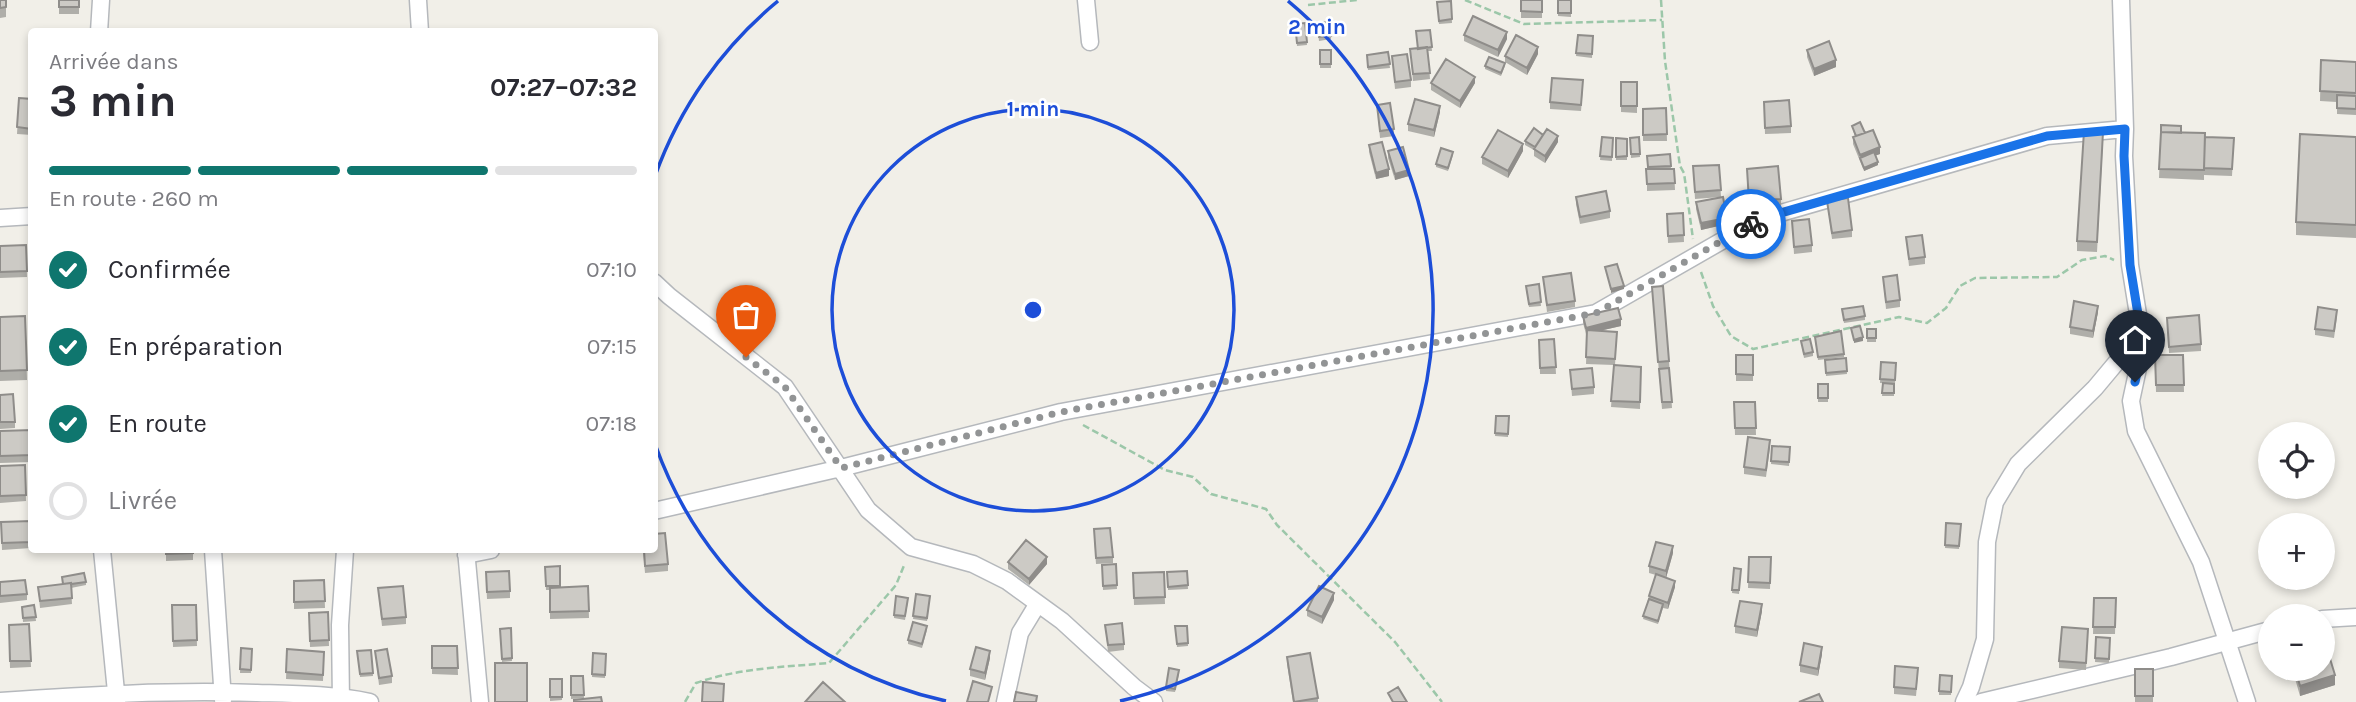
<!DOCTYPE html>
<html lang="fr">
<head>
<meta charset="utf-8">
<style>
  :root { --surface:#fff; --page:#f2f2f3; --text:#2b2b33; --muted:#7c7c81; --line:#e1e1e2; --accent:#0f766e }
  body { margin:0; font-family:Karla,sans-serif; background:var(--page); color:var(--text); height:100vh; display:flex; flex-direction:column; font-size:26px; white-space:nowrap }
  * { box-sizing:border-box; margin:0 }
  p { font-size:23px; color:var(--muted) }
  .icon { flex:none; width:38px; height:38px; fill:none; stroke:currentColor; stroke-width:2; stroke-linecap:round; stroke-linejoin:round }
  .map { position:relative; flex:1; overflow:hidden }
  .details { position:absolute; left:28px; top:28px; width:630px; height:525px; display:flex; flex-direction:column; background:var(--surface); border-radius:7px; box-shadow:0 4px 10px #0003 }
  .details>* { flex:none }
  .buttons { position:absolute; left:2258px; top:422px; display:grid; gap:14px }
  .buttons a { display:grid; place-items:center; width:77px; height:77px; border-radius:50%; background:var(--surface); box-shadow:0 4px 10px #0003; font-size:35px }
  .pin { position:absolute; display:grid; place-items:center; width:60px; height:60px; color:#fff; margin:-72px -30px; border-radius:50% 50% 50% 0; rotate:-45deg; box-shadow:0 0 7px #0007 }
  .pin .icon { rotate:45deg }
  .courier { position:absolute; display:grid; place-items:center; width:70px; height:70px; margin:-35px; border:5px solid #1a73e8; border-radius:50%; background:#fff; color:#222; box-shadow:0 2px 9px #0007 }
  .overview em { font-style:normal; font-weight:700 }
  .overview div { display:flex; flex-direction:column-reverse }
  .overview { display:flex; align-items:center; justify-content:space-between; height:119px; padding:0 21px }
  h1 { font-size:46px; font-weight:700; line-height:52px }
  .bar { display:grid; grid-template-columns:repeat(4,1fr); gap:10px 7px; align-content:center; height:84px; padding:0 21px }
  .bar i { height:9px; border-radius:5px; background:var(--line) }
  .bar .active { background:var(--accent) }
  .bar p { grid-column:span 4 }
  ol { padding:0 21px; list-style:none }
  li { display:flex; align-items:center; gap:21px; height:77px }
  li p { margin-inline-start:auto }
  li .icon { padding:7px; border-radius:50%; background:var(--accent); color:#fff; stroke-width:4 }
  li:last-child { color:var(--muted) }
  li i { width:38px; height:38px; border:4px solid var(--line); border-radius:50% }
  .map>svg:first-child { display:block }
</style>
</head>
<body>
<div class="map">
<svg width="2356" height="702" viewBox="0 0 2356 702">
  <rect width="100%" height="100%" fill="#f1efe8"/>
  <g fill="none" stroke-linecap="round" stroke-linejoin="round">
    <defs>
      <path id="minor" d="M418,0L420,32
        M1086,0L1090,42
        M99,32L101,0
        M2125,129L2124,156L2130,265L2143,345L2131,401L2136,431L2201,562L2247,702
        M0,218L32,216
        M654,282L669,296L785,387L868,510L911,547L973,564L1007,581L1062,621L1134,687L1154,702
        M654,511L841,468L1061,412L1596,313L1760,219L2047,136L2125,129L2121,0
        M102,550L117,702
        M213,550L223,700
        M466,550L480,702
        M466,555L491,550
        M2322,619L2356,617
        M0,701C86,695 171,690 257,693C295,694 332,694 370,702
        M341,702L340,625L345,550
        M1005,702L1020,633L1037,605
        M1964,702L1971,687L1985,639L1987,542L1995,502L2018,464L2095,388L2141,333
        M1981,702L2171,657L2270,630"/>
    </defs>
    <!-- minor casing -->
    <use href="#minor" stroke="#b5b8bc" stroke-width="19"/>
    <!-- path -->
    <path stroke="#9cc7a9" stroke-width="2.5" stroke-dasharray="7 3.5" stroke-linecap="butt" d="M1465,0L1524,24L1662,20
      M1661,0L1665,61L1680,166L1684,173L1693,239
      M1308,5L1357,0
      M1701,272L1713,306L1731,336L1753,349L1899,317L1927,323L1946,308L1960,286L1975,278L2057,277L2082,260L2105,256L2114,260
      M1083,425L1165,470L1193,477L1211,494L1266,509L1277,525L1395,642L1442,702
      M685,702L696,683C739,668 784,667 829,663L896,585L905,563"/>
    <!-- minor -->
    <use href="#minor" stroke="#fff" stroke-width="16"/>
  </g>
  <!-- wall -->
  <path fill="#afaea9" d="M0,0H6V17L0,18Z
    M59,0H79V14H59Z
    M1521,0H1542V18H1521Z
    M1558,0H1571V17L1558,16Z
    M1451,1L1452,23L1439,24L1437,2Z
    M1305,23L1307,45L1297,46L1295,24Z
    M1317,23L1331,36V39L1319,41Z
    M1430,30L1432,51H1428L1430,79L1413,81L1410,49H1417Z
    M1464,35L1507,39L1498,57L1464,41Z
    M1578,35L1593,36L1592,58L1576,56Z
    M1320,50H1331V68H1320Z
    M1807,50L1836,67L1814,76L1807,57Z
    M1388,52L1390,68L1368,70L1367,58Z
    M1538,54L1527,75L1505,62V56Z
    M1392,56L1411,80V87L1395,89Z
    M2321,60L2356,62V115L2337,114V102L2320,101Z
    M1485,66H1505L1501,76L1485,69Z
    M1621,82H1637V113L1621,112Z
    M1431,83H1475L1460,108L1431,90Z
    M1583,87L1581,111L1550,109V102Z
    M19,98L32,99V135L17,134Z
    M1764,102L1791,126V133L1765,134Z
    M1377,105L1394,129V136L1380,138Z
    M1666,108L1667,141H1643V109Z
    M1440,112L1434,137L1408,131V124Z
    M2161,125L2181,133L2205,137L2234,138L2232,176L2204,175V170V180L2159,178Z
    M1852,126L1865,133L1880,154L1876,155L1878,165L1864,171L1853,144V137H1855Z
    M1543,135L1558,142L1545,163L1534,156V150L1525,145V141Z
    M1602,137L1613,138L1612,161L1600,160Z
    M1639,137L1640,157L1631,158L1630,138Z
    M2356,137V238L2296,235V222Z
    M1616,138L1627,139V160H1616Z
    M2103,142L2097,252L2077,251V241Z
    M1369,145L1389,176L1376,179L1369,152Z
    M1388,151L1409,176L1395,180L1388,158Z
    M1523,151L1508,178L1482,164V157Z
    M1670,154L1671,169H1674L1675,190L1647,191V156Z
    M1453,155L1448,171L1436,167V164Z
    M1719,165L1721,197L1695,199L1693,166Z
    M1747,176L1781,199V206L1749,208Z
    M1576,197L1610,211V218L1580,224L1576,204Z
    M1827,201L1852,230V237L1832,239Z
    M1696,202L1727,224L1701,230L1696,209Z
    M1683,213L1684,242L1668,243L1667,214Z
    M1792,221L1812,245V252L1794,254Z
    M1906,237L1925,257V264L1909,266Z
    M26,245L27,277L0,278V246Z
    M1543,277L1575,301V307L1547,312Z
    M1883,277L1900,300V307L1886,309Z
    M1539,284L1541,306L1529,307L1526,289Z
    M1652,287L1669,361L1672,408L1662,409Z
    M1842,309L1865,316V320L1844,323Z
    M2098,312L2093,338L2070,334V327Z
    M25,316L27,380L0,381V317Z
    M1583,316L1621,326L1599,331L1617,332L1615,365L1641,367L1640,409L1611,407L1614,365L1586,364L1587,334H1586L1583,323Z
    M2337,317L2334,338L2315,335V329Z
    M2167,318L2201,344V351L2169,353Z
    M1867,329H1876V342H1867Z
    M1554,339L1556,374H1540L1539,340Z
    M1815,340L1844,354V357L1818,360Z
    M1801,341L1813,352V356L1804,358Z
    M1736,355H1753V381H1736Z
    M2155,355H2183L2184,392H2156Z
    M1846,358L1847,374L1826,376L1825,360Z
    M1881,362L1896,363L1895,384L1880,383Z
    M1570,370L1594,387V394L1572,396Z
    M1883,383L1894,384V396H1882Z
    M1818,384H1828V402H1818Z
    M0,395L15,422V428L0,429Z
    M1734,402H1755L1756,435H1735Z
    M1496,416H1509L1508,437L1495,436Z
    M32,430V462L0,463V431Z
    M1772,446L1790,447L1789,466L1771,464Z
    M1770,447L1766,477L1744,474V467Z
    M25,465L26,501L0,503V466Z
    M31,521V548L2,550L1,522Z
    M1946,523L1961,524L1959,549L1945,548Z
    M1094,535L1113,557V563L1096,564Z
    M114,550H138V551L114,552Z
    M166,550H193V560L166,561Z
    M643,550H654L668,564V571L645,573Z
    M1673,553L1666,578L1675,587L1668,609L1663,608L1658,624L1643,619L1649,596L1656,575L1649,573V566Z
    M1749,557H1771L1770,589L1748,588Z
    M1008,562L1047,564L1029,585L1008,569Z
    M1116,564L1117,589L1103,590L1102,565Z
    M560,566V587L588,586L589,618L550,619V590H546L545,567Z
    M1734,568L1741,569L1739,594L1732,593Z
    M1187,571L1188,589L1168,590L1167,572Z
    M1164,572L1165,604L1134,605L1133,573Z
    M486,579L510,591V598L487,599Z
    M324,580L325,608L294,609V581Z
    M0,582L27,594V600L0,603Z
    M86,582V585L71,588L72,604L40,608L38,587Z
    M378,588L406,617V624L382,626Z
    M916,594L930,596L927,621L913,619Z
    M2094,598H2116L2115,634H2093Z
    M1334,600L1322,624L1307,616V610Z
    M908,601L905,620L894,618V615Z
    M34,605L36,621L23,622L22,607Z
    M172,605H196L197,646L173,647Z
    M1762,611L1757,637L1735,633V626Z
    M328,612L329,646L310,647L309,613Z
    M29,624L31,667L10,668L9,625Z
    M1105,625L1124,644V650L1108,652Z
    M1175,626H1187L1188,646L1177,647Z
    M511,628L512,661L502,662L500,629Z
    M927,630L922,648L908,644V640Z
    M2088,636L2086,670L2059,668V661Z
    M2096,637L2110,638L2109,663L2095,662Z
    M432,646H457L458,675L432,674Z
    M241,648L252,649L251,673H240Z
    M287,649L324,652L323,681L286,679Z
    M371,650L373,676L360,677L357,651Z
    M375,651L392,676V683L379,685Z
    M593,653L606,654L605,678L592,677Z
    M1822,654L1818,676L1800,672V665Z
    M1287,657L1318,698V702H1293L1287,664Z
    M990,658L985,680L970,676V669Z
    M2292,668H2322L2335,685L2300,696Z
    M2135,669H2153V702H2135Z
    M1179,674L1175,692L1166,691V687Z
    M1918,674L1916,696L1894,694V687Z
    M571,676H583L584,698L571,699Z
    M1952,676L1951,695H1939V691Z
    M550,679H562V700L550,701Z"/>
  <!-- shaded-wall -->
  <path fill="#8f8d8a" d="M1507,32V39L1498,57V50Z
    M1538,47V54L1527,75V68Z
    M1836,60V67L1814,76V69Z
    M1475,77V83L1460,108V101Z
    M1440,106V112L1434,137V130Z
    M1558,136V142L1545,163V156Z
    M1523,144V151L1508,178V171Z
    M1880,147V154L1861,161L1860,155Z
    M1878,162V165L1864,171V168Z
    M1389,169V176L1376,179V173Z
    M1409,170V176L1395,180V174Z
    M1727,218V224L1701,230V223Z
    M1624,286V289L1611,293V289Z
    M2098,306V312L2093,338V331Z
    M1621,319V326L1586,334V328Z
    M1863,337V341L1854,343V340Z
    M1673,546V553L1666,578V571Z
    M1047,557V564L1029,585V579Z
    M1675,581V587L1668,609V603Z
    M1334,593V600L1322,624V617Z
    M1762,604V611L1757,637V630Z
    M1822,647V654L1818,676V669Z
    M990,651V658L985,680V673Z
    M2335,675V685L2300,696V686Z"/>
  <!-- building -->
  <path fill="#cccac5" stroke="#8f8d8a" stroke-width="2" d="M0,0H6V7L0,8Z
    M59,0H79V7H59Z
    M1521,0H1542V12L1521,11Z
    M1558,0H1571V13H1558Z
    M1451,1L1452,19L1439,21L1437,2Z
    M1473,16L1507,32L1498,50L1464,35Z
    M1329,22L1331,36L1319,37L1317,23Z
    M1305,23L1307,42L1297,43L1295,24Z
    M1430,30L1432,47L1418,49L1416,31Z
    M1516,35L1538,47L1527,68L1505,56Z
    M1578,35L1593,36L1592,54L1576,53Z
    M1829,41L1836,60L1814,69L1807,50Z
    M1427,47L1430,73L1413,74L1410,49Z
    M1320,50H1331V64H1320Z
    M1388,52L1390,64L1368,67L1367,55Z
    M1407,54L1411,80L1395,82L1392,56Z
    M1489,57L1505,63L1501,73L1485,66Z
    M1446,59L1475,77L1460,101L1431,83Z
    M2321,60L2356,62V93L2320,91Z
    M1552,78L1583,80L1581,105L1550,102Z
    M1621,82H1637V106H1621Z
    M2337,95L2356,96V109L2337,108Z
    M19,98L32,99V129L17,127Z
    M1415,99L1440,106L1434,130L1408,124Z
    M1789,100L1791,126L1765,128L1764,102Z
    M1390,103L1394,129L1380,131L1377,105Z
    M1666,108L1667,134L1643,135V109Z
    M1860,122L1865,133L1856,136L1852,126Z
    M2161,125L2181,126V133L2161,132Z
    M1534,128L1543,135L1535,147L1525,141Z
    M1547,129L1558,136L1545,156L1534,149Z
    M1498,130L1523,144L1508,171L1482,157Z
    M1873,130L1880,147L1860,155L1853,137Z
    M2084,131L2103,132L2097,242L2077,241Z
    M2161,132L2205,133L2204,170L2159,169Z
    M2300,134L2356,137V225L2296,222Z
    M1602,137L1613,138L1612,157L1600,156Z
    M1639,137L1640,154H1631L1630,138Z
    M2205,137L2234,138L2232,169L2204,168Z
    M1616,138L1627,139V156L1616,157Z
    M1382,142L1389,169L1376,173L1369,145Z
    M1403,147L1409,170L1395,174L1388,151Z
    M1441,148L1453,152L1448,168L1436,164Z
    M1874,152L1878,162L1864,168L1860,158Z
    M1670,154L1671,166L1648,167L1647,156Z
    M1719,165L1721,190L1695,192L1693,166Z
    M1778,166L1781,199L1749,201L1747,169Z
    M1646,169H1674L1675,183L1647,184Z
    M1606,191L1610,211L1580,217L1576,197Z
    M1723,197L1727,218L1701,223L1696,202Z
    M1848,198L1852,230L1832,233L1827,201Z
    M1683,213L1684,235L1668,236L1667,214Z
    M1809,219L1812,245L1794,247L1792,221Z
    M1922,235L1925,257L1909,259L1906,237Z
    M26,245L27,271L0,272V246Z
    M1617,264L1624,286L1611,289L1605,267Z
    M1571,273L1575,301L1547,305L1543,277Z
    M1897,275L1900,300L1886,302L1883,277Z
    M1539,284L1541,302L1529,304L1526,286Z
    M1663,286L1669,361L1658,362L1652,287Z
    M2074,301L2098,306L2093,331L2070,327Z
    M1863,306L1865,316L1844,320L1842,309Z
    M2318,307L2337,310L2334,331L2315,329Z
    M1618,308L1621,319L1586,328L1583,316Z
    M2199,315L2201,344L2169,347L2167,318Z
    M25,316L27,370L0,371V317Z
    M1860,326L1863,337L1854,340L1851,328Z
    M1867,329H1876V338H1867Z
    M1587,330L1617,332L1615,359L1586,357Z
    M1841,331L1844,354L1818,357L1815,337Z
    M1554,339L1556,367L1540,368L1539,340Z
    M1810,339L1813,352L1804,354L1801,341Z
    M1736,355H1753V375L1736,374Z
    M2155,355H2183L2184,385H2156Z
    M1846,358L1847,371L1826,373L1825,360Z
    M1881,362L1896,363L1895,380L1880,379Z
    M1614,365L1641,367L1640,402L1611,401Z
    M1592,368L1594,387L1572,389L1570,370Z
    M1669,368L1672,402H1662L1659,369Z
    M1883,383L1894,384V393H1882Z
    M1818,384H1828V398H1818Z
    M13,394L15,422H0V395Z
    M1734,402H1755L1756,428H1735Z
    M1496,416H1509L1508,434L1495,433Z
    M32,430V455L0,456V431Z
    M1748,437L1770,440L1766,470L1744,467Z
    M1772,446L1790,447L1789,462L1771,461Z
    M25,465L26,495L0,496V466Z
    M31,521V542L2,543L1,522Z
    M1946,523L1961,524L1959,546L1945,545Z
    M1110,528L1113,557L1096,558L1094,529Z
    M665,533L668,564L645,566L644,550H654V534Z
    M1026,540L1047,557L1029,579L1008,562Z
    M1656,542L1673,546L1666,571L1649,566Z
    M166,550H193V553L166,554Z
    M1749,557H1771L1770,583L1748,582Z
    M1116,564L1117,585L1103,586L1102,565Z
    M560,566V586H546L545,567Z
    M1734,568L1741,569L1739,590H1732Z
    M509,571L510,591L487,592L486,572Z
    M1187,571L1188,585L1168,587L1167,572Z
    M1164,572L1165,597L1134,598L1133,573Z
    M84,573L86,582L71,584V583L63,584L62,577Z
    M1656,574L1675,581L1668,603L1649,596Z
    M25,580L27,594L0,596V582Z
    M324,580L325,601L294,602V581Z
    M71,583L72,598L40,601L38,587Z
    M403,586L406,617L382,619L378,588Z
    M588,586L589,611L550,612V588Z
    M1319,586L1334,593L1322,617L1307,610Z
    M916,594L930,596L927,618L913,616Z
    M896,596L908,598L905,616L894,615Z
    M2094,598H2116L2115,627H2093Z
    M1649,599L1663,604L1658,621L1643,616Z
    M1740,601L1762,604L1757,630L1735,626Z
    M34,605L36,617L23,618L22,607Z
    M172,605H196L197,640L173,641Z
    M328,612L329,640L310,641L309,613Z
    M913,622L927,626L922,644L908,640Z
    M1122,623L1124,644L1108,645L1105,625Z
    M29,624L31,661H10L9,625Z
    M1175,626H1187L1188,643L1177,644Z
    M2062,627L2088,629L2086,663L2059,661Z
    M511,628L512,658L502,659L500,629Z
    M2096,637L2110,638L2109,659L2095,658Z
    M2322,639H2324L2335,675L2300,686L2295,668H2322Z
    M1804,643L1822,647L1818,669L1800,665Z
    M432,646H457L458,668H432Z
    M976,647L990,651L985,673L970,669Z
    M241,648L252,649L251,670L240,669Z
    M287,649L324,652L323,675L286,672Z
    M387,649L392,676L379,678L375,651Z
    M371,650L373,673L360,674L357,651Z
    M593,653L606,654L605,675L592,674Z
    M1310,653L1318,698L1294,702L1287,657Z
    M495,663H527V702H495Z
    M1895,666L1918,668L1916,689L1894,687Z
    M1169,668L1179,670L1175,689L1166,687Z
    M2135,669H2153V696H2135Z
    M1940,675L1952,676L1951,692L1939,691Z
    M571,676H583L584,695H571Z
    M550,679H562V697H550Z
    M973,681L992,687L988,702H967Z
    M703,682L724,684L723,702H702Z
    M823,682L845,702H805Z
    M1398,687L1407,702H1393L1388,693Z
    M1016,692L1037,696L1036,702H1014Z
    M1819,694L1823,702H1799Z
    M601,697L602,702H574V700Z"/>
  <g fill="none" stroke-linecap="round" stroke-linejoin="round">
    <!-- done -->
    <path stroke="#929495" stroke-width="7" stroke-dasharray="0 12.6" d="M746,357L785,387L841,468L1061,412L1596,313L1751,224"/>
    <!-- route -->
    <path stroke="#1a73e8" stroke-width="9" d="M1751,224L1760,219L2047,136L2125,129L2124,156L2130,265L2143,345L2135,382"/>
  </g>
  <!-- distance rings -->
  <g fill="none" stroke="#1d4ed8" stroke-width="3.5">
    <circle cx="1033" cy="310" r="201"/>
    <path d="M946 701A401 401 0 0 1 655 444M655 176A401 401 0 0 1 778 1M1288 1A401 401 0 0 1 1120 701"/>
  </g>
  <circle cx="1033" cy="310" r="10" fill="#1d4ed8" stroke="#fff" stroke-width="3.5"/>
  <g font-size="21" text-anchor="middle" font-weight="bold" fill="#1d4ed8" stroke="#fff" stroke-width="5" stroke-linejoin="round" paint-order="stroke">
    <text x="1317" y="34">2 min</text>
    <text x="1033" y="116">1 min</text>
  </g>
</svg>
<div class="buttons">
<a><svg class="icon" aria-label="locate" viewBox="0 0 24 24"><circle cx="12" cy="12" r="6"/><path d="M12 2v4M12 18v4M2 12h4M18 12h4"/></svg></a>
<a>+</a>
<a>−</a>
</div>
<div class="pin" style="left:746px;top:357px;background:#ea580c"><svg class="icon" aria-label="bag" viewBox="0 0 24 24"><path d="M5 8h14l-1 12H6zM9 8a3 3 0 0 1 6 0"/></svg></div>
<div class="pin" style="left:2135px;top:382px;background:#1f2937"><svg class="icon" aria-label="home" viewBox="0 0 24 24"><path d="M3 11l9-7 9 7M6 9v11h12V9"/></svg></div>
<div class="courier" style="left:1751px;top:224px"><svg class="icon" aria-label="bike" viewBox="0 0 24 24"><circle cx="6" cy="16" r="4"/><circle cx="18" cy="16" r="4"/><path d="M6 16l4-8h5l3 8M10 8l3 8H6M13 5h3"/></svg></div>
<section class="details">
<div class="overview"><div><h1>3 min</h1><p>Arrivée dans</p></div><em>07:27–07:32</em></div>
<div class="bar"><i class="active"></i><i class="active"></i><i class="active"></i><i></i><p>En route · 260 m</p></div>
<ol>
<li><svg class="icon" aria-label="check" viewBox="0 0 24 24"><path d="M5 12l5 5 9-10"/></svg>Confirmée<p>07:10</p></li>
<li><svg class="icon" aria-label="check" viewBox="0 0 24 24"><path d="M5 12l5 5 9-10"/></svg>En préparation<p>07:15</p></li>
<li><svg class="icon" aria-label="check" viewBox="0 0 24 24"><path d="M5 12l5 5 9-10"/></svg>En route<p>07:18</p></li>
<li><i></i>Livrée</li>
</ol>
</section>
</div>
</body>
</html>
